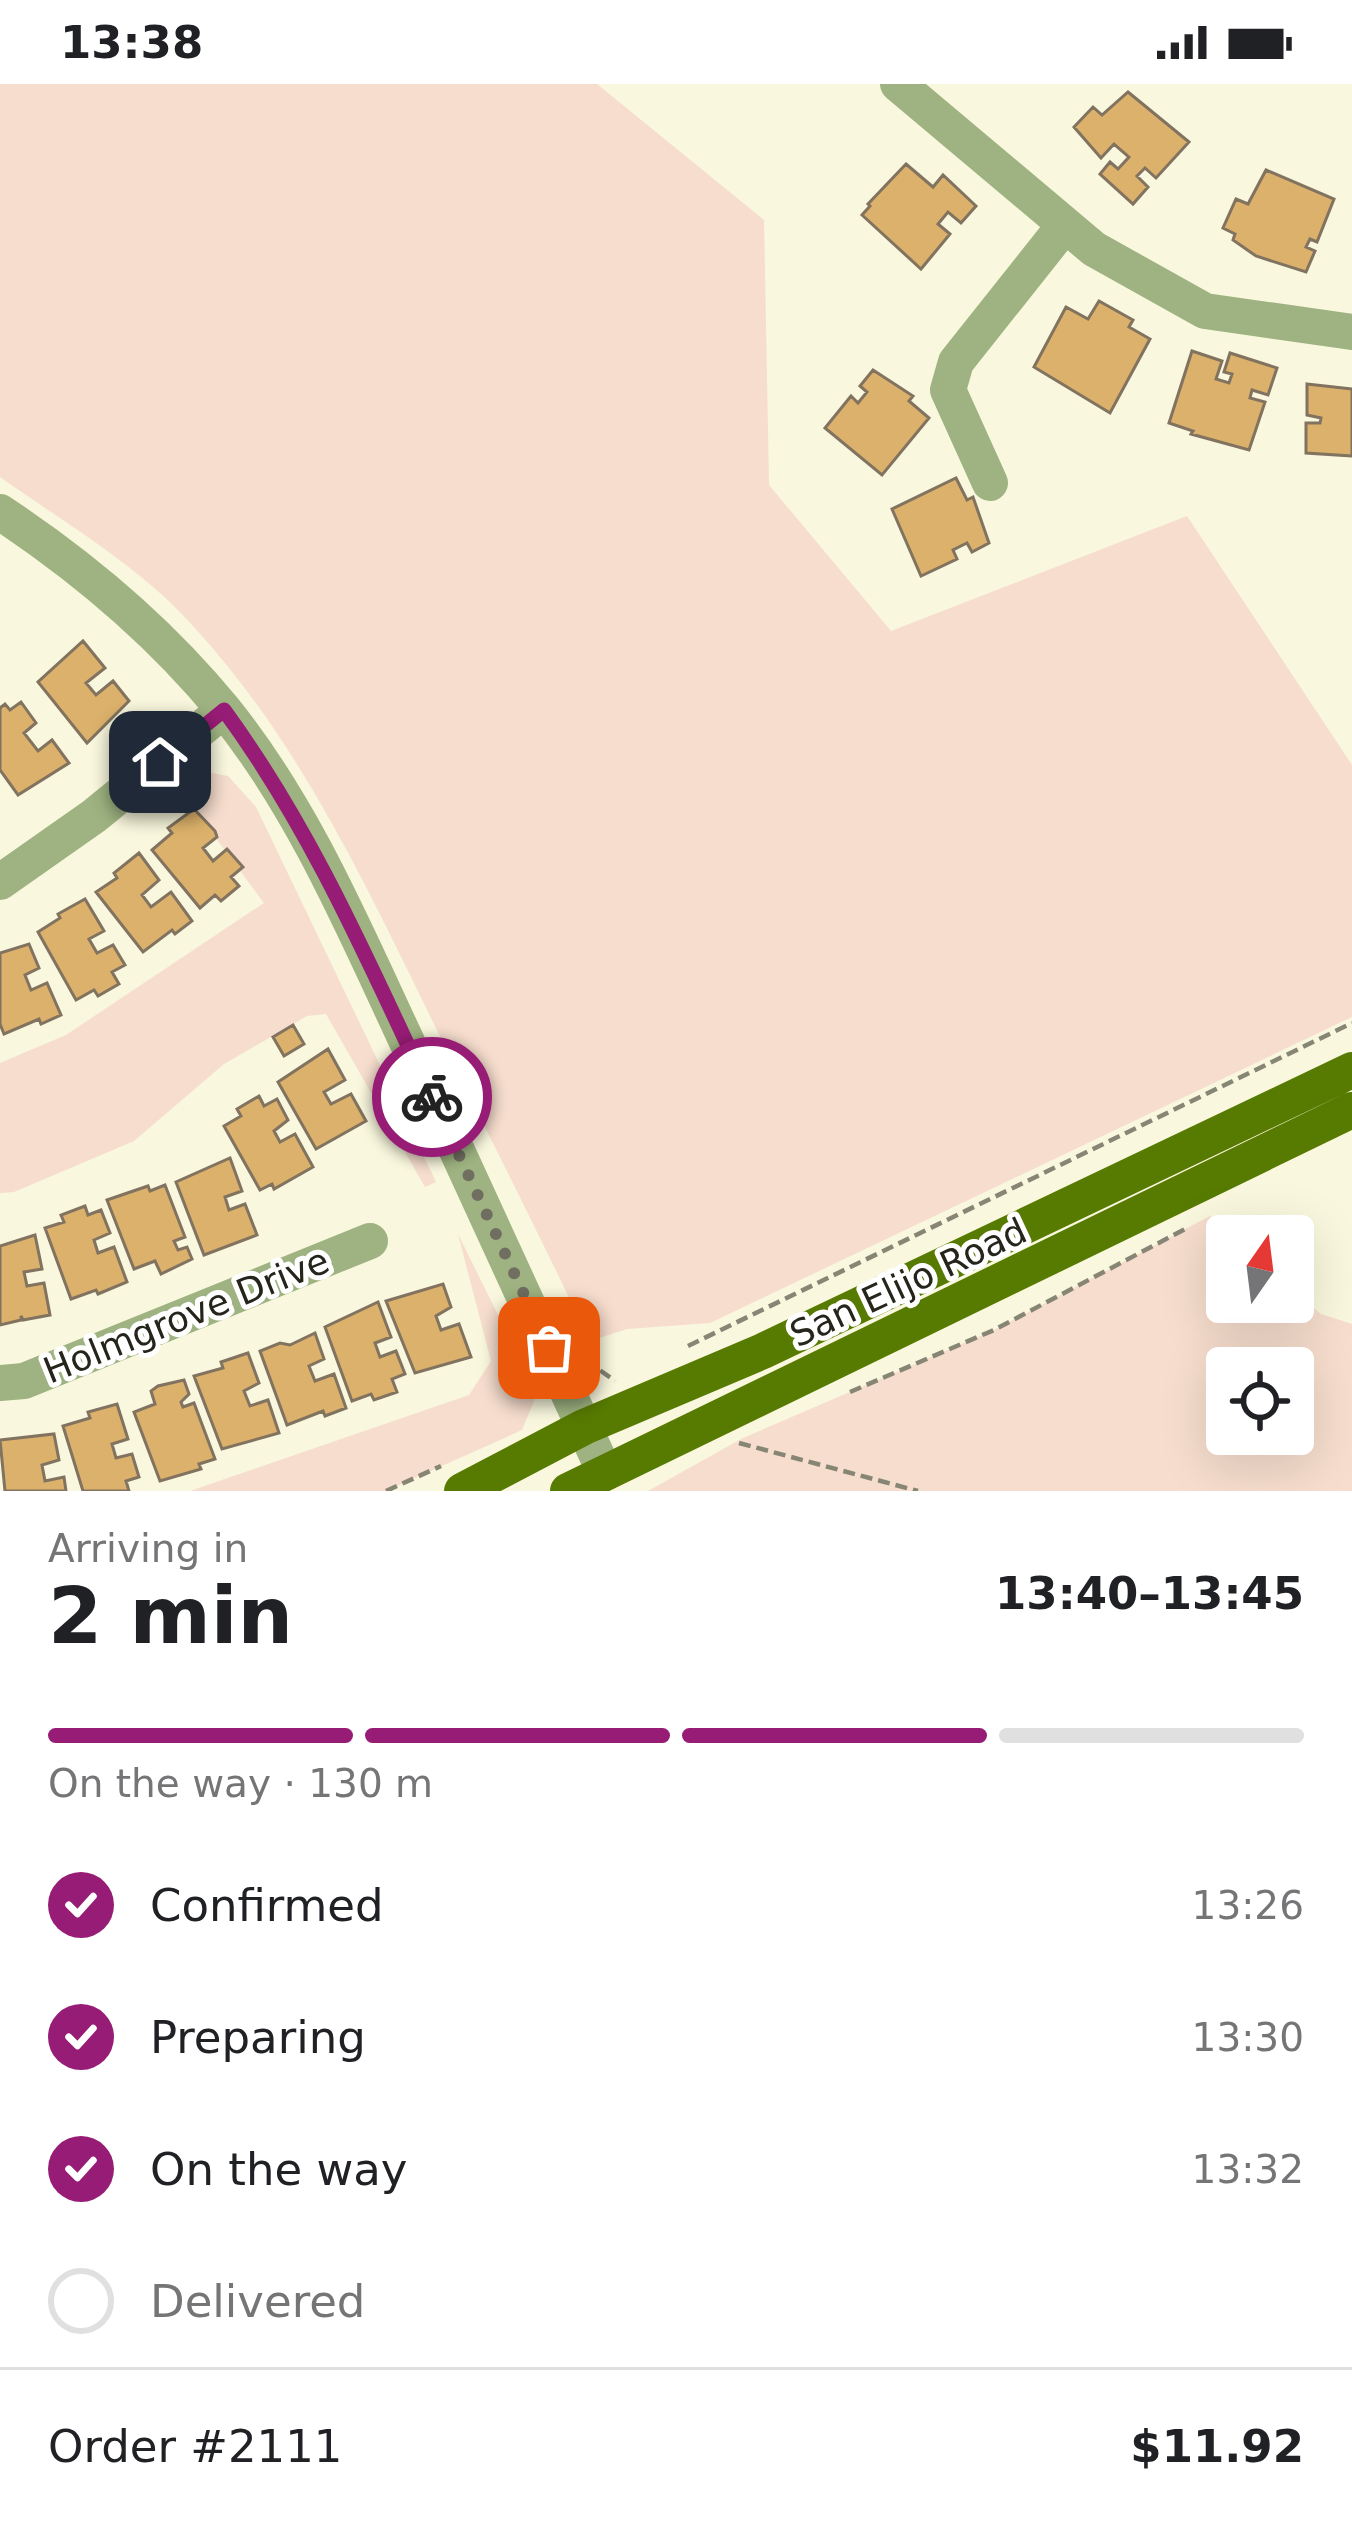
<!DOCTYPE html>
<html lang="en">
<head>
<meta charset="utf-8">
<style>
  :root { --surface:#fff; --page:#f2f2f2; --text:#202124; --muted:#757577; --line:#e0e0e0; --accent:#971c75 }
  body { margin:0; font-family:"DejaVu Sans",sans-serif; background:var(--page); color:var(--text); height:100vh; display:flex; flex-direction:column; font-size:45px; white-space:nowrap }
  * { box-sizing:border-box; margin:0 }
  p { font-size:39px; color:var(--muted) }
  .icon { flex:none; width:66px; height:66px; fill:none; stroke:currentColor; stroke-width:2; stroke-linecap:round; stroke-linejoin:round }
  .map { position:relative; height:1407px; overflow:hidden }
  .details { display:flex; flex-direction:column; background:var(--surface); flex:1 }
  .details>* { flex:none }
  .needle { width:78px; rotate:14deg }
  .fabs { position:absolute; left:1206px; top:1131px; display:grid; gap:24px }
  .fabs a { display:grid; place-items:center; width:108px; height:108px; border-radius:12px; background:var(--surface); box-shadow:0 12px 48px #0002; font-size:60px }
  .pin { position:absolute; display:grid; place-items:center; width:102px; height:102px; color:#fff; margin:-51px; border-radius:24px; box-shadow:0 6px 18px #0006 }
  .courier { position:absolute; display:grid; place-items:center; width:120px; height:120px; margin:-60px; border:9px solid #971c75; border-radius:50%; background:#fff; color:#222; box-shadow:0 3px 15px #0007 }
  .head em { font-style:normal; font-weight:800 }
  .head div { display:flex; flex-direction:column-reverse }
  .head { display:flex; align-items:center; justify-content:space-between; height:204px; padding:0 48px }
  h1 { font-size:78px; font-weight:800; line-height:90px }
  .bar { display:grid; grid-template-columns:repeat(4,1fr); gap:18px 12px; align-content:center; height:144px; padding:0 48px }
  .bar i { height:15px; border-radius:9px; background:var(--line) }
  .bar .current { background:var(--accent) }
  .bar p { grid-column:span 4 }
  .line { display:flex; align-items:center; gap:30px; padding:0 48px; border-top:3px solid var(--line) }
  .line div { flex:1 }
  ol { padding:0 48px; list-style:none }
  li { display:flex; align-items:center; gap:36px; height:132px }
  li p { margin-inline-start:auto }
  li .icon { padding:12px; border-radius:50%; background:var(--accent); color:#fff; stroke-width:4 }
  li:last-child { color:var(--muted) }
  li i { width:66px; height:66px; border:6px solid var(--line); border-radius:50% }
  .status { display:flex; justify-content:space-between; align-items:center; height:84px; padding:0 60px; background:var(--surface); direction:ltr }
  .status svg { height:33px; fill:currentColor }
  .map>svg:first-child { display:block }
</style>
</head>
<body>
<div class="status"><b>13:38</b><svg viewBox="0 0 49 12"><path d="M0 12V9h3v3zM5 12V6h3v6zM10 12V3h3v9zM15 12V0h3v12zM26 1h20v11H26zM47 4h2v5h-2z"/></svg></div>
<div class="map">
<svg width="1352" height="1407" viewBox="0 0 1352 1407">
  <rect width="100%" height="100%" fill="#f9f7dd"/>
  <!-- grass -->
  <path fill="#f6ddcd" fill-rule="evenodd" d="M0,0H597L764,136L769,401L891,547L1187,432L1352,681V933L710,1239L627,1245L590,1257C539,1150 485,1044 433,938C365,799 300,659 194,543C141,483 65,439 0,393Z
    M196,686L228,692L256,723L436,1098L425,1103L326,930L307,932L224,980L134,1057L14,1108L0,1109V979L66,951L264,819L172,695Z
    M1210,1132L1233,1152H1227V1218H1293V1206L1321,1230L1352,1240V1407H648L743,1354L994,1246ZM1293,1284V1350H1227V1284Z
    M458,1150L537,1310L522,1346L386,1407H190L469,1311L491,1277Z"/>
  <!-- building -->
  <path fill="#dcb16b" stroke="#81735f" stroke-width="3" d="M1128,8L1189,58L1156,94L1145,84L1137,92L1148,103L1133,120L1100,90L1110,78L1118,85L1129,73L1114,60L1101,74L1074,43L1093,23L1102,31Z
    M906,80L933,103L943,91L976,122L961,139L948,128L938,140L950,150L921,185L862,131L870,122L868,120Z
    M1266,86L1334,115L1317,158L1310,155L1306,163L1315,167L1306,188L1256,172L1233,156L1235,150L1223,144L1236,115L1248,120Z
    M1099,217L1133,236L1129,243L1150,255L1110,329L1034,283L1066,223L1088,235Z
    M1192,267L1222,277L1216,295L1229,299L1232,290L1224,288L1230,269L1277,284L1268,311L1252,306L1250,314L1265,318L1249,366L1191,350L1193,347L1169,339Z
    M873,286L913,312L909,317L929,334L882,391L825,344L851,312L858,319L867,308L860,302Z
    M1307,300L1352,305V372L1306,369V339H1320L1321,334L1307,331Z
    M956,394L967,416L973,413L989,459L972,468L967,459L953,466L957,475L921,492L892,425Z
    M83,557L105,584L86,599L96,611L113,597L129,617L87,659L38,598Z
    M21,618L36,639L24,649L38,667L52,656L69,679L18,711L0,686V624L5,620L10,626Z
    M194,725L215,747L217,753L203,764L213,777L227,765L243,783L231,793L239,802L221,817L215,811L200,824L152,766L172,749L168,744Z
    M139,769L159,796L142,811L151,823L171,808L192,837L175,850L172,846L143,868L96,808L117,794L114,789Z
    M85,815L104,847L89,855L97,869L113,861L125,881L112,888L119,900L98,912L94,906L76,916L38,848L60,834L58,830Z
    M29,860L39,884L25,891L31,906L47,899L61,931L41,940L39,935L4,950L0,940V869Z
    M293,941L304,960L284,972L273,953Z
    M328,965L345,996L324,1008L331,1020L351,1010L366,1037L316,1065L278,998Z
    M259,1012L264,1022L277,1015L288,1036L274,1047L280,1058L295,1050L313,1083L274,1105L272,1100L260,1106L224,1042L241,1032L237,1025Z
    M230,1074L242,1107L225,1113L229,1126L245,1120L257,1151L204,1171L176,1098Z
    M165,1101L185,1153L174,1157L178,1166L187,1163L192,1175L161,1190L155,1177L134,1185L107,1116L148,1102L150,1107Z
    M85,1122L88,1131L101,1126L110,1149L94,1156L98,1169L114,1163L127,1198L98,1210L96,1206L71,1215L45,1144L64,1138L61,1131Z
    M35,1151L42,1185L24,1188L27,1202L44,1199L50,1231L23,1236L21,1232V1236L0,1241V1162Z
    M443,1200L451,1223L436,1232L441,1246L459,1240L471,1273L415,1289L386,1217Z
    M378,1218L391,1253L375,1259L380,1273L396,1267L405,1290L392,1295L397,1308L374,1316L371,1310L352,1317L325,1243Z
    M315,1249L324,1275L309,1282L315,1297L334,1290L346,1324L325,1332L323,1327L287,1341L260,1267L280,1259L290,1261Z
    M248,1269L259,1299L244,1307L250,1322L268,1316L279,1349L222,1365L194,1292L223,1284L221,1278Z
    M184,1296L189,1310L181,1318L183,1323L194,1319L215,1375L199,1380L201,1385L160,1397L134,1328L155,1320L151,1307L158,1302Z
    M117,1320L128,1355L112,1360L116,1374L132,1370L139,1393L126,1397L129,1407H83L63,1342L90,1334L88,1328Z
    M54,1350L59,1376L42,1381L45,1397L64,1393L66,1407H5L0,1356Z"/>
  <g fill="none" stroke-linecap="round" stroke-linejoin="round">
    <!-- path -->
    <path stroke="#878675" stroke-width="4.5" stroke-dasharray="12 6" stroke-linecap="butt" d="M688,1262L1352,939
      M589,1273L594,1282L615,1297
      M850,1308L994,1246L1185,1145
      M739,1359L918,1407
      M386,1407L441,1382"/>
    <!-- minor -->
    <path stroke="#9eb381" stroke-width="36" d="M898,0L1094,165L1205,227L1352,248
      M990,399L948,306L956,278L1064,142
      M0,428C83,483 161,549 224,626C304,725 354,845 408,960C474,1103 540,1246 605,1389
      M0,798L94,732L224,626
      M0,1299L24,1297L370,1157"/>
    <!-- major -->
    <path stroke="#577a00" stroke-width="36" d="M462,1407L584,1343L763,1267L1352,986
      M568,1407L1352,1026"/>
  </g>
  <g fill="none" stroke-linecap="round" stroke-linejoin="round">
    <!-- done -->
    <path stroke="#706e60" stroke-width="12" stroke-dasharray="0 21.6" d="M432,1013L549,1264"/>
    <!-- route -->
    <path stroke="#971c75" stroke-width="15" d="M160,678L224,626C312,746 369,879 432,1013"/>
  </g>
  <g text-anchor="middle" stroke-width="10" stroke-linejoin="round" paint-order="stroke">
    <!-- street labels -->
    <g font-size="36" fill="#26251c" stroke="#fff">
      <text transform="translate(908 1198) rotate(-25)" y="13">San Elijo Road</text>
      <text transform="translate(186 1231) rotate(-22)" y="13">Holmgrove Drive</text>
    </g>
  </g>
</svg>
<div class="fabs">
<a><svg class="needle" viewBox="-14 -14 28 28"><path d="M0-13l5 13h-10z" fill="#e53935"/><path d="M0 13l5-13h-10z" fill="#757577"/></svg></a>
<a><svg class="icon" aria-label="locate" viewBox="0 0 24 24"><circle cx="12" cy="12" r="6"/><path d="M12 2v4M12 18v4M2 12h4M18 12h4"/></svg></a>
</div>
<div class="pin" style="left:549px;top:1264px;background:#ea580c"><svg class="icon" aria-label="bag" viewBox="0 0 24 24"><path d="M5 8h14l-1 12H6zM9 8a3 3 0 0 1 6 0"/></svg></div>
<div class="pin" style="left:160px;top:678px;background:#1f2937"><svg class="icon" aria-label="home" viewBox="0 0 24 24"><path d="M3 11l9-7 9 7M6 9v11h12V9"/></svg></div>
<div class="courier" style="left:432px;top:1013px"><svg class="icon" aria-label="bike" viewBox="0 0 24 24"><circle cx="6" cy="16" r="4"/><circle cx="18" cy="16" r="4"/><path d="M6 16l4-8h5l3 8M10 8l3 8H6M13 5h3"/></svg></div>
</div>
<section class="details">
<div class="head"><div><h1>2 min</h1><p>Arriving in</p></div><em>13:40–13:45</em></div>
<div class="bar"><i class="current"></i><i class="current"></i><i class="current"></i><i></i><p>On the way · 130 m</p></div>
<ol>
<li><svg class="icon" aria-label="check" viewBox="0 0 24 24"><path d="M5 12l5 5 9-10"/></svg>Confirmed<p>13:26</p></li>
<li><svg class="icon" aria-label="check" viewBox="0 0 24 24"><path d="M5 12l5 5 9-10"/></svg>Preparing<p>13:30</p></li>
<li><svg class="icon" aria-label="check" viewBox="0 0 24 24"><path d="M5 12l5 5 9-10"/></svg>On the way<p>13:32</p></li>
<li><i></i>Delivered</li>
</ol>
<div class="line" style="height:156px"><div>Order #2111</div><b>$11.92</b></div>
</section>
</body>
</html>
